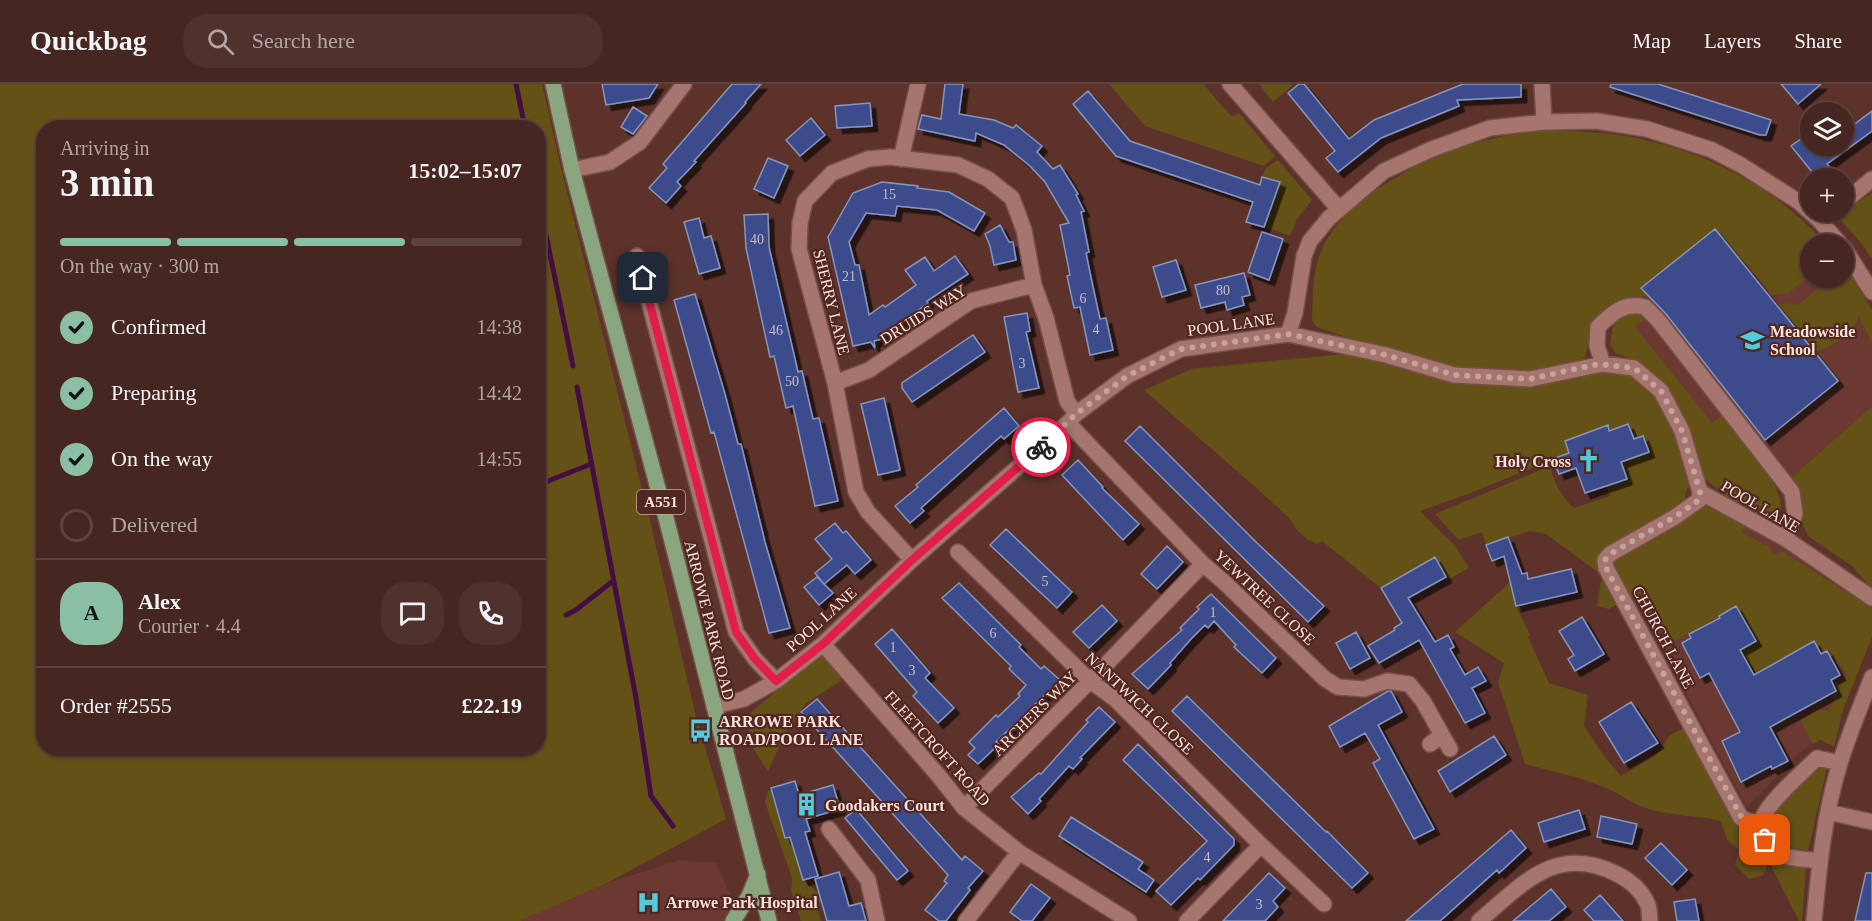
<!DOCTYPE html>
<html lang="en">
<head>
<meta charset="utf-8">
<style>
  :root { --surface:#452620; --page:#4f322d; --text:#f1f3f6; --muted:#b0a5a5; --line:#5d433e; --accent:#8abfa5 }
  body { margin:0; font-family:"Times New Roman",serif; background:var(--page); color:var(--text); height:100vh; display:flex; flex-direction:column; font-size:22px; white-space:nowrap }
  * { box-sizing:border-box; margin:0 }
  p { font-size:20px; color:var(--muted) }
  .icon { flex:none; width:33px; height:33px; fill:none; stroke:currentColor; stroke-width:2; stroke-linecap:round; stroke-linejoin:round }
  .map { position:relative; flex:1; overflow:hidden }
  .side { position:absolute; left:36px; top:36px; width:510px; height:636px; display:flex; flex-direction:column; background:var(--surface); border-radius:24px; box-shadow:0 2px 4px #0004,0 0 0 2px var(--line) }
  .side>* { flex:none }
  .tools { position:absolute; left:1800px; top:18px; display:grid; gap:12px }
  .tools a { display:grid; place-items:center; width:54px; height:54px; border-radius:50%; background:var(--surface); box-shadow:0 2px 4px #0004,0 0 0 2px var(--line); font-size:30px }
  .pin { position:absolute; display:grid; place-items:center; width:51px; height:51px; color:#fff; margin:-26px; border-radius:12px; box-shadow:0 3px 9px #0006 }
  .courier { position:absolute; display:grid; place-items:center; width:60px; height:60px; margin:-30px; border:4px solid #e11d48; border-radius:50%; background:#fff; color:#222; box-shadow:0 2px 8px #0007 }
  .headline em { font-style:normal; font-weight:700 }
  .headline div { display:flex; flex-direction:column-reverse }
  .headline { display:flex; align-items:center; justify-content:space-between; height:102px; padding:0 24px }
  h1 { font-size:39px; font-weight:700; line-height:45px }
  .bar { display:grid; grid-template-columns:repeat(4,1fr); gap:9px 6px; align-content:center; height:72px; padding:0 24px }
  .bar i { height:8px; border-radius:4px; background:var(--line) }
  .bar .current { background:var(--accent) }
  .bar p { grid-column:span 4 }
  .line { display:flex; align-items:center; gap:15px; padding:0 24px; border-top:2px solid var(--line) }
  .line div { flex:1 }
  .round { display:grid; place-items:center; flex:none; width:63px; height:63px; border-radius:24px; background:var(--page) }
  ol { padding:0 24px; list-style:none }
  li { display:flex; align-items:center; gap:18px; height:66px }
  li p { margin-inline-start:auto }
  li .icon { padding:6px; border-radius:50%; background:var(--accent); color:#111; stroke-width:4 }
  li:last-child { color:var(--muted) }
  li i { width:33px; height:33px; border:3px solid var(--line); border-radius:50% }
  header { display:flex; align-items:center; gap:36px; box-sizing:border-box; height:84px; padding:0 30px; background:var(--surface); border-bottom:2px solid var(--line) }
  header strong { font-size:28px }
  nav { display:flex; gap:33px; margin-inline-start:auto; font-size:21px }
  .search { width:420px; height:54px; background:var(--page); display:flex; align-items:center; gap:15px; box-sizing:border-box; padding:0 21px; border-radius:24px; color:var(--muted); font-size:22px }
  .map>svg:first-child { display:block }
</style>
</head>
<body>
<header>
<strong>Quickbag</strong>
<div class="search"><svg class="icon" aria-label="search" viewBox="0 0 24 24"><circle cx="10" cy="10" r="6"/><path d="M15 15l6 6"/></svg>Search here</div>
<nav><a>Map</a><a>Layers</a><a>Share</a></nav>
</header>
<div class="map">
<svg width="1872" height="837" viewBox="0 0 1872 837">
  <defs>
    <filter id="shadow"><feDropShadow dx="5.5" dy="5.5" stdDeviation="0" flood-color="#0009"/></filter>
  </defs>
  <rect width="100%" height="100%" fill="#5c322b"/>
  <!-- built -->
  <path fill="#6b3931" d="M1728,93L1810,162V194H1834L1861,237L1872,259V322L1792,393L1755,419L1609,224Z
    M1714,418L1781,462L1872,528V540L1820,654L1804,665L1747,723L1617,481Z
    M679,776L716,779L742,837H520L605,800Z"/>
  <!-- green -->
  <path fill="#645116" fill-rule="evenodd" d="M0,0H542L562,88L650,437L695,629L726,735L605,800L520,837H0ZM44,44H538V664H44Z
    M1109,0H1203L1232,33L1239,29L1275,72L1264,82L1145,42Z
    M1259,0H1290L1292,2L1273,18Z
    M1530,46C1564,47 1599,47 1632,53C1707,68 1775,103 1826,160H1810V192L1788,209L1769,211V207L1745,178V182L1715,145L1642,204L1652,217L1646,212L1631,213L1609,224L1591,245L1585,273L1577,279L1530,290L1454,283L1351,255L1317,243L1312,237C1313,216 1312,192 1319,173C1334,131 1372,107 1409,86C1418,81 1428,75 1438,71C1468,60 1499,53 1530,46Z
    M1278,76L1312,116L1297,135L1290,152L1264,143L1280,98L1262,93L1266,84Z
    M1872,109V175L1862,160L1837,132Z
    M1844,180L1872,226V259L1858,232C1856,250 1831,263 1815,268L1776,221L1789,219L1798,221L1830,194L1835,196L1834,194H1844Z
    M1632,226L1645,235L1635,243L1712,339L1722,331C1737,351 1788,404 1780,428L1764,433L1744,424L1749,438L1741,448L1769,463L1774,471L1782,467L1872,524V553L1843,626L1834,663L1821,656L1813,660L1800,636L1817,626H1829L1833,617V609L1836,607L1833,601L1848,592L1829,566L1821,570L1814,558L1754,591L1740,566L1756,557L1736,523L1675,557L1651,539L1643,525L1639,513H1628L1609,525L1597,522L1602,491L1546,450L1530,447L1486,461L1482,448L1459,456L1435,430L1550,382C1554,398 1561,413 1574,424L1610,412L1606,403L1627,395L1621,378L1649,368L1643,352L1634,355L1628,340L1609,347L1607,341L1565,357L1569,369L1468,410L1420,427L1455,462L1469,484L1449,495L1435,474L1381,504L1322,457L1317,460L1308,456L1297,446L1288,433L1261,408L1144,306L1192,285L1354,269L1452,295L1533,302L1612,286L1633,288L1667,322L1692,397L1685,409L1686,421H1718L1728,414L1704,394L1690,353L1642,281L1629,274L1615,269L1610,260L1614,235Z
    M1872,322V505L1852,482L1808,452L1803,441L1797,406L1792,393Z
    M1510,498L1516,522L1530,551L1528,553L1549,599L1588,611L1584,642L1604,672L1621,692L1655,672C1671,657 1662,649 1689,644L1745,748L1756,766L1766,777L1767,783L1763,791L1749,795L1735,781L1739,766L1727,756L1721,737C1695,731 1668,732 1643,723C1629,718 1616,707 1601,702C1577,692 1550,687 1525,680L1498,598L1504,579L1455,548Z
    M820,568L840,591L841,597L806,619L788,644L768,687L753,664L746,633Z
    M1828,680L1808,767L1774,760C1769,751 1765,742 1770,733L1817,681Z
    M778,706L801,768L805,798L822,812L818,827L821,837H801L791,806L792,794L765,718L768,707Z
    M1770,775L1806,782L1802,837H1799L1772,784Z"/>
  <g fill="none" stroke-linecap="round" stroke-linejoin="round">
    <!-- stream -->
    <path stroke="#440e42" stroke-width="5" d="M516,0L525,44
      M538,112L573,282
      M538,160L548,158
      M577,303L636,614L651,712L673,742
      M538,401L591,380
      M566,531L576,526L613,497"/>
  </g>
  <!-- building -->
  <path fill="#3a4c8b" stroke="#8795be" stroke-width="1.5" filter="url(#shadow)" d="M602,0H658L649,14L606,21Z
    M732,0H761L745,18L746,19L694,77L696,78L677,98L681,102L666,119L649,104L667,84L663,80Z
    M945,0H963L959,30L994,36L1013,44L1016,41L1042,62L1037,68L1053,85L1060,81L1078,110L1076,111L1084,127L1081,128L1089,168L1086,169L1093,203L1100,235L1106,234L1113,266L1090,271L1080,223L1074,224L1067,192L1070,191L1060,141L1069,139L1045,98L1030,82L1004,61L976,49L975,57L918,45L922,31L941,35Z
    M1299,0H1304L1349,55L1374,36L1463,0H1521V13L1457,16L1459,22L1381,54L1338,88L1326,74L1335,67L1288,9Z
    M1611,0H1658L1771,36L1766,51H1760L1610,3Z
    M1781,0H1821L1798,20Z
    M1088,7L1130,57L1260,101L1262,93L1280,98L1264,143L1246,138L1253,118L1116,72L1073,20Z
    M870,19L872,42L837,44L835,22Z
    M633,23L647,32L633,50L621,43Z
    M1872,27V47L1827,80L1839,94H1817L1791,62L1805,52L1810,62H1813L1818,68L1827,62H1844V48Z
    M811,34L825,51L800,72L786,56Z
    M768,74L788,82L774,114L754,105Z
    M882,98L918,102L917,104L949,108L985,129L974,147L937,126L897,122L895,132L866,129L849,158L855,181H859L869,231L883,221L885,223L916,201L905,186L925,173L934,187L955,172L968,190L927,217L928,219L882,253V255L874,257L875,264L871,258L853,262L828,153L853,109Z
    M768,130L769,163L798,288L802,287L813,335L819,334L838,417L815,422L793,322L786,324L774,272L770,273L746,164L744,131Z
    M699,134L704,154L711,152L720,184L699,190L684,138Z
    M1000,141L1009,158H1013L1016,176L994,181L990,162L985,150Z
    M1715,145L1838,297L1765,356L1666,230L1641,204Z
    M1262,148L1283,155L1269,196L1248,188Z
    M1176,176L1186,206L1162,213L1153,183Z
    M1244,189L1250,211L1242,213L1244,221L1227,226L1225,218L1201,224L1195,201Z
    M695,210L725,310L738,360H741L765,458L790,544L769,549L714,348L711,349L674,216Z
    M1027,229L1030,247L1026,248L1039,304L1018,308L1004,233Z
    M973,251L985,268L912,318L902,304V299Z
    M884,314L900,386L878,391L861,320Z
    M1004,324L1019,342L1004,355L1001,352L921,424L924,427L910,439L895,422L918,403L916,401Z
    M1628,340L1634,355L1643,352L1649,368L1621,378L1627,395L1585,409L1576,384L1559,390L1553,375L1569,369L1565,357L1608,341L1609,347Z
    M1140,342L1257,459L1324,522L1308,538L1125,357Z
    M1078,376L1103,403L1102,404L1139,440L1123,456L1062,391Z
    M835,439L843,449L846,447L871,476L855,490L847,481L824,500L815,489L832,475L815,455Z
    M1006,445L1072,508L1057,524L990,461Z
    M1508,453L1522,490L1527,489L1528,495L1571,485L1577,508L1516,522L1504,472L1492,477L1486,461Z
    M1167,462L1183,478L1157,505L1141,490Z
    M1435,473L1446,493L1408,514L1435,558L1448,551L1454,563L1450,565L1465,591L1478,583L1486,597L1472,604L1485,629L1465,639L1419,556L1379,579L1368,562L1395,546L1394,544L1402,539L1381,504Z
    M817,493L833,509L819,521L804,503Z
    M959,499L1021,561L1019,563L1041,585L1044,582L1060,596L996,658L999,660L978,680L968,671L975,664L969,658L996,631L998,633L1020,612L1018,610L1026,601L1009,585L1011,582L942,514Z
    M1211,510L1276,574L1262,589L1234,563L1236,561L1214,537L1208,544L1205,541L1191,555L1170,579L1171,581L1148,605L1132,590L1182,546L1180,544L1199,525L1197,523Z
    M1102,521L1117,537L1089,564L1073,548Z
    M1736,522L1756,557L1740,566L1754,591L1814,557L1821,570L1827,567L1840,591L1831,596L1836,607L1770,643L1788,677L1772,685L1771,682L1741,698L1722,657L1740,648L1709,589L1700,594L1682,559L1691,554L1689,550L1720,534L1719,532Z
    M1582,533L1604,570L1575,587L1568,575L1574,571L1559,547Z
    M892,545L930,589L925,594L954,624L938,639L913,612L917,608L875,560Z
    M1356,548L1370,574L1350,585L1336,559Z
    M1388,607H1391L1402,628L1378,641L1434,745L1414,755L1373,679L1380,675L1365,649L1340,663L1329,642Z
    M1187,612L1326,748L1327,747L1368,789L1352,804L1172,627Z
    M817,615L962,776L965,772L983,787L968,804L970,806L946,837H939L925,826L947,799L944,797L948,791L801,628Z
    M1631,618L1658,659L1624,679L1599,638Z
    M1099,623L1115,638L1080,674L1082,675L1073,685L1069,682L1039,715L1041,717L1028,730L1011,713L1039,689L1041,690L1088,638L1086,636Z
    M1494,652L1506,671L1450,708L1438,687Z
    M1138,660L1234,755V761L1200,796L1198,794L1171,821L1156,807L1207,757L1123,676Z
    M795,697L799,711L833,701L840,725L806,735L810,747L805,748L818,792L803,796L790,753L785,754L771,704Z
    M856,725L908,787L897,796L845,734Z
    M1579,726L1585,745L1544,758L1538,739Z
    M1601,732L1637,740L1632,760L1597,753Z
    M1071,733L1143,778L1138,785L1154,796L1146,808L1059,752Z
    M1511,746L1526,764L1499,789L1497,786L1440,837H1406Z
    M1661,759L1687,786L1672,801L1645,774Z
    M839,788L849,822L861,819L866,837H827L815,795Z
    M1269,789L1285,804L1273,817L1278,823L1265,837H1223Z
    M1866,789H1872V837H1855Z
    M1031,800L1050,814L1032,837H1022L1010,828Z
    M1551,805L1566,823L1549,837H1513Z
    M1600,811L1623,837H1594L1584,826Z
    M1695,815L1699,837H1677L1674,818Z"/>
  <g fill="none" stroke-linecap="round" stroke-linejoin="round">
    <defs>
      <path id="street" d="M1230,0L1338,124
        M1542,0L1544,38
        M901,75L918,0
        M572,86L610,78L640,58L684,0
        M1844,118L1872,95
        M1820,137L1832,128
        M1844,164L1872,208
        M637,172L736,548L755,575L776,597
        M1288,250L1295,229L1304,172L1310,157L1329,134L1384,87L1432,65L1490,44L1544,38L1596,37L1647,45L1712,66L1741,81L1799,118L1820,137L1840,160
        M1603,280L1597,262L1598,243C1612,229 1624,218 1645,223L1658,236L1792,408L1795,430L1786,455
        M835,299L869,286L971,217L1034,201
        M1068,339L1203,480L1225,499L1325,595L1338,603L1364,605L1387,597L1409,600L1423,617L1442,651L1430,660
        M1700,408L1699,416L1675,433L1610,470L1605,476L1606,484L1741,734L1761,741
        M958,468L1090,597L1115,615L1261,761L1324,820
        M912,476L868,428L856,408L835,299L799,165L800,139L805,117L832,89L868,75L890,73L958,81L988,95L1012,114L1024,146L1034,201L1046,234L1067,317L1076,330
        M823,560L938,691L964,724L1019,768L1129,837
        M714,622L744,615L776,597L823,560L912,476L1068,339L1076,330L1127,292L1181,265L1288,250L1386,271L1454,291L1530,295L1603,280L1634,284L1661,307L1682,347L1700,408L1786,455L1872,514
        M1442,651L1450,665
        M964,724L1090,597L1203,480
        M1828,728L1872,738
        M829,745L868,796L877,837
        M1820,777C1807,775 1786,775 1775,768C1765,762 1758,746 1762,735C1768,718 1803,688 1817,674L1840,679
        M966,837L1019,768
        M1187,837L1261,761
        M1479,837C1523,800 1556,759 1617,790C1629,796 1641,806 1647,819C1650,823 1649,831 1650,837
        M1814,837C1819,784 1824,730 1840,679C1849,650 1861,621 1872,593"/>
      <path id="primary" d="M553,0L572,86L666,434L769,837
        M733,837L749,812L758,790"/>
    </defs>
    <!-- street casing -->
    <use href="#street" stroke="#74504b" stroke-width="18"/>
    <!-- primary casing -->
    <use href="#primary" stroke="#74504b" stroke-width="18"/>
    <!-- street -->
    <use href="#street" stroke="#a6766e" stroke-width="15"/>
    <!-- primary -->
    <use href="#primary" stroke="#8aa67e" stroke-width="15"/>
  </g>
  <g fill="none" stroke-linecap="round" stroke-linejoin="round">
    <!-- done -->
    <path stroke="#c4a39d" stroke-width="6" stroke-dasharray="0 10.8" d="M1041,363L1076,330L1127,292L1181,265L1288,250L1386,271L1454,291L1530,295L1598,280L1634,284L1661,307L1682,347L1700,408L1699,416L1676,432L1610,470L1605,476L1606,484L1742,734L1761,741V747L1765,756"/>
    <!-- route -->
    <path stroke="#e11d48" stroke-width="8" d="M643,194L736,548L755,575L776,597L823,560L912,476L1041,363"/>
  </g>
  <!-- icons -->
  <defs>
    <symbol id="school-bare" viewBox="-9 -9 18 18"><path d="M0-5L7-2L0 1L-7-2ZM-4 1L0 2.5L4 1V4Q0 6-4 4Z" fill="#54cadd" stroke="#502721" stroke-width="2.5" paint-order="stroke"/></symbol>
    <symbol id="church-bare" viewBox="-9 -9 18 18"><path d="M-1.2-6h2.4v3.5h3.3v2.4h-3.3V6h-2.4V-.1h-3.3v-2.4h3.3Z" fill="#54cadd" stroke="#502721" stroke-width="2.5" paint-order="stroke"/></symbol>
    <symbol id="bus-bare" viewBox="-9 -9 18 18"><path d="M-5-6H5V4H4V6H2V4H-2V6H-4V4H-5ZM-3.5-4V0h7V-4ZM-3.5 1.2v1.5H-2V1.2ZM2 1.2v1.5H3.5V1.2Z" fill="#54cadd" stroke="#502721" stroke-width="2.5" paint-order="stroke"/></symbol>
    <symbol id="building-bare" viewBox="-9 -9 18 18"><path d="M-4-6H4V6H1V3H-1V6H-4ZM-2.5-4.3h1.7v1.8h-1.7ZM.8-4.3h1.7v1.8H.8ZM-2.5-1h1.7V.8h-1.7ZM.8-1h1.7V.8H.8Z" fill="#54cadd" stroke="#502721" stroke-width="2.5" paint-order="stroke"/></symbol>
    <symbol id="hospital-bare" viewBox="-9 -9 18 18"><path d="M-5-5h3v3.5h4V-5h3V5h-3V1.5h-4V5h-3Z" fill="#54cadd" stroke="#502721" stroke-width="2.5" paint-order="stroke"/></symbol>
  </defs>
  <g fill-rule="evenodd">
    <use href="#school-bare" x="1736" y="240" width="33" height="33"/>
    <use href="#church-bare" x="1572" y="360" width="33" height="33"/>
    <use href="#bus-bare" x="684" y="630" width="33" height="33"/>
    <use href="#building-bare" x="790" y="704" width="33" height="33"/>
    <use href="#hospital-bare" x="632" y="802" width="33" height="33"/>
  </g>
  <g text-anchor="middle" stroke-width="4.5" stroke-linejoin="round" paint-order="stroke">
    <!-- number labels -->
    <g font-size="14" fill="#ccbbc7">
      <text x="889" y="115">15</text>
      <text x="757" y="160">40</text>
      <text x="849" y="197">21</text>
      <text x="1223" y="211">80</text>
      <text x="1083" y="219">6</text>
      <text x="1096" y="250">4</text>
      <text x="776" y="251">46</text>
      <text x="1022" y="284">3</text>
      <text x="792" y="302">50</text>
      <text x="1045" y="502">5</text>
      <text x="1213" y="533">1</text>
      <text x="993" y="554">6</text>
      <text x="893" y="568">1</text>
      <text x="912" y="591">3</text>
      <text x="1207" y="778">4</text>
      <text x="1259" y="825">3</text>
    </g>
    <!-- shield labels -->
    <rect fill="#502721" stroke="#c8a8a3" stroke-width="1.5" x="637" y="406" width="48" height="24" rx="4.5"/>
    <g font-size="15" font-weight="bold" fill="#fce0db">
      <text x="661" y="423">A551</text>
    </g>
    <!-- street labels -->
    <g font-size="16" fill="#fce0db" stroke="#502721">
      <text transform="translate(832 218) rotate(76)" y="6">SHERRY LANE</text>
      <text transform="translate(923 230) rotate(-32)" y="6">DRUIDS WAY</text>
      <text transform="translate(1231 240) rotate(-8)" y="6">POOL LANE</text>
      <text transform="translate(1761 422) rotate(30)" y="6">POOL LANE</text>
      <text transform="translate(1265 513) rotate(43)" y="6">YEWTREE CLOSE</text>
      <text transform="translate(821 535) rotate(-42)" y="6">POOL LANE</text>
      <text transform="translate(710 536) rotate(76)" y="6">ARROWE PARK ROAD</text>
      <text transform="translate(1664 553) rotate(62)" y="6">CHURCH LANE</text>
      <text transform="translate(1140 619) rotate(43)" y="6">NANTWICH CLOSE</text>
      <text transform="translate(1034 629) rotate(-45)" y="6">ARCHERS WAY</text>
      <text transform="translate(938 664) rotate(48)" y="6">FLEETCROFT ROAD</text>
    </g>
    <!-- poi labels -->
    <g font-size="16" font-weight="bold" fill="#fce0db" stroke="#502721" text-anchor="start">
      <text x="1770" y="253">Meadowside<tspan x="1770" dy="18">School</tspan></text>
      <text x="1571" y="383" text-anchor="end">Holy Cross</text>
      <text x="719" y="643">ARROWE PARK<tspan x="719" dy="18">ROAD/POOL LANE</tspan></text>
      <text x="825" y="727">Goodakers Court</text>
      <text x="666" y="824">Arrowe Park Hospital</text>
    </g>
  </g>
</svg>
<div class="tools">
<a><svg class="icon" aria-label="layers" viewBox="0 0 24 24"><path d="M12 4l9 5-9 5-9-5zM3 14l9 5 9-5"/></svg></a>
<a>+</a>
<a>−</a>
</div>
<div class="pin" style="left:1765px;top:756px;background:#ea580c"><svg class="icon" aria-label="bag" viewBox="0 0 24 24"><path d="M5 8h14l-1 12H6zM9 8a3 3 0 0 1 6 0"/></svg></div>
<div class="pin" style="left:643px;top:194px;background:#1f2937"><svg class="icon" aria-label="home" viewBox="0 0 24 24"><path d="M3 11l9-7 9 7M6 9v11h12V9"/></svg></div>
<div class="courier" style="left:1041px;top:363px"><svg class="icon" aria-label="bike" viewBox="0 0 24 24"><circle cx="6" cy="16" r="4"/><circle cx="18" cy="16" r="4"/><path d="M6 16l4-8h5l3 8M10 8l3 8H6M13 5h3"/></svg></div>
<section class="side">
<div class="headline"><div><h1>3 min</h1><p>Arriving in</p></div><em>15:02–15:07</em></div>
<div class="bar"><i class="current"></i><i class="current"></i><i class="current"></i><i></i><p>On the way · 300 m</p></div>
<ol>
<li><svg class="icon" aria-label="check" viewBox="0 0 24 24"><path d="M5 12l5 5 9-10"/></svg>Confirmed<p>14:38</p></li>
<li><svg class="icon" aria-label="check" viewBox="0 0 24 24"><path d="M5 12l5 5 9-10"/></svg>Preparing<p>14:42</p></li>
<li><svg class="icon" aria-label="check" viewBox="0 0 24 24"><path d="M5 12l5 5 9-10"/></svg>On the way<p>14:55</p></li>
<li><i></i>Delivered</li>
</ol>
<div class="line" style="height:108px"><b class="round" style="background:var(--accent);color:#111">A</b><div><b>Alex</b><p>Courier · 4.4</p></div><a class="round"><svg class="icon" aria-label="chat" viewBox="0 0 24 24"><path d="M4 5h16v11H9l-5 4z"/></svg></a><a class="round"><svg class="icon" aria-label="phone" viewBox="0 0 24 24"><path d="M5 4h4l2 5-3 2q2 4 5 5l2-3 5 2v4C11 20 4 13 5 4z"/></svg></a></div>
<div class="line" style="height:78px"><div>Order #2555</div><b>£22.19</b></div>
</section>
</div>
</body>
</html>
